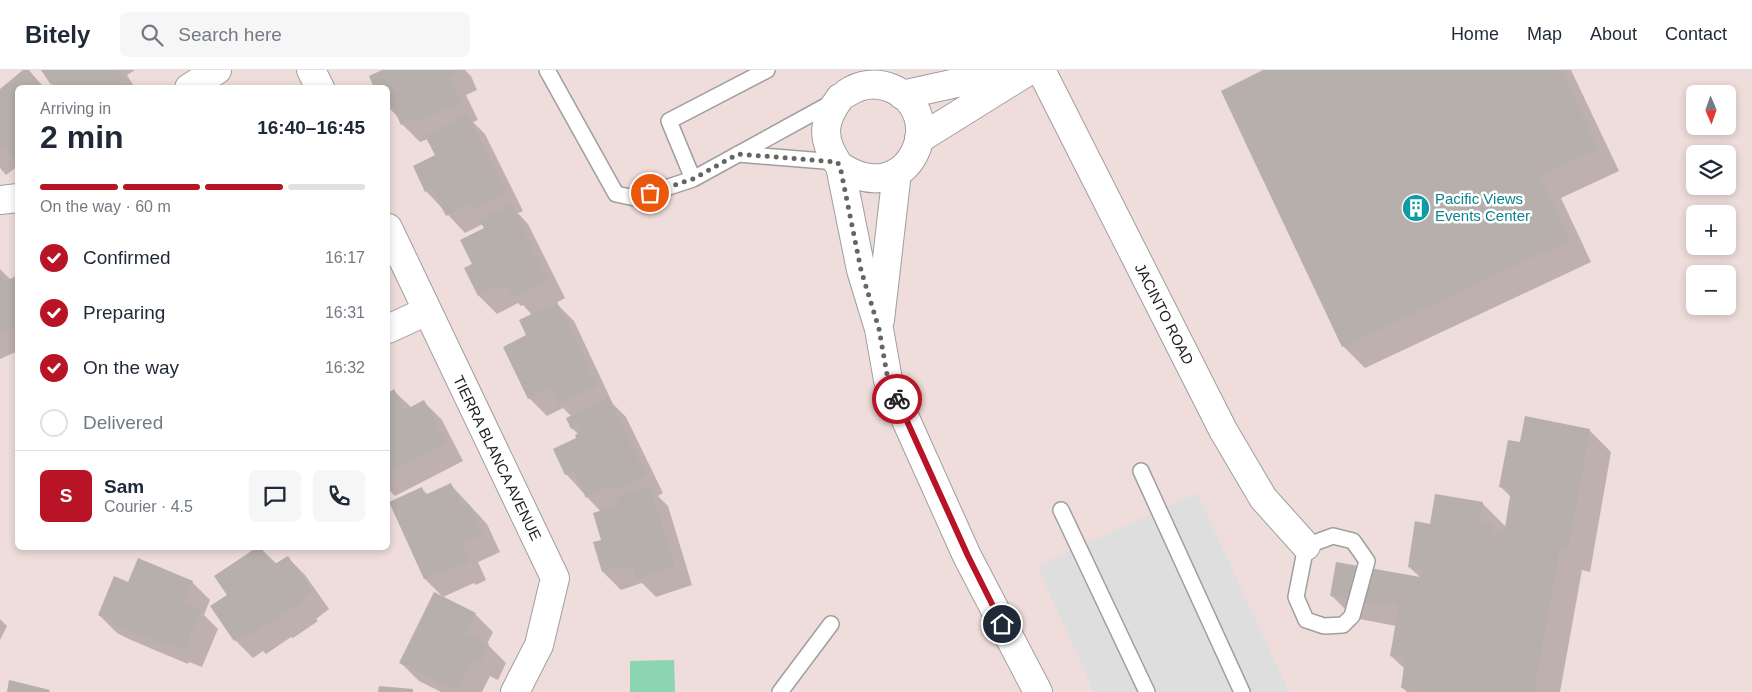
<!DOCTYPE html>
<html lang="en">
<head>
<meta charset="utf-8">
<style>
  :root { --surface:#fff; --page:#f6f6f7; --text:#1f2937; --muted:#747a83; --line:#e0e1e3; --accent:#b81426 }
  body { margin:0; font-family:Helvetica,sans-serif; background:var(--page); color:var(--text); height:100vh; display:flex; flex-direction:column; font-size:19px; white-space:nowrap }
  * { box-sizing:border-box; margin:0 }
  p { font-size:16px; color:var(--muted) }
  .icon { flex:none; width:28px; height:28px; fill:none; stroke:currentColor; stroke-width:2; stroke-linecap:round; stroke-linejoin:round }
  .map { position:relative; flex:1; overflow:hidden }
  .sheet { position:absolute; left:15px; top:15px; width:375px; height:465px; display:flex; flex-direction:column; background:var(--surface); border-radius:8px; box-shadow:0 2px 8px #0003 }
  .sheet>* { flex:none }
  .needle { width:32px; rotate:178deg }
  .tools { position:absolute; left:1686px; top:15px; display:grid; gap:10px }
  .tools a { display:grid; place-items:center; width:50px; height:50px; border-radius:8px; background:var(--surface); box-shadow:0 2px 8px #0003; font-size:25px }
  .pin { position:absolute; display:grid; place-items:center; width:42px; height:42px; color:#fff; margin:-21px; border:2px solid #fff; border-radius:50%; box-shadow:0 1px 5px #0007 }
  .courier { position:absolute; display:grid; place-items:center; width:50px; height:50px; margin:-25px; border:4px solid #b81426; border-radius:50%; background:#fff; color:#222; box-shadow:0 1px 6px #0007 }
  .summary em { font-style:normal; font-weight:700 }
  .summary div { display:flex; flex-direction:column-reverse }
  .summary { display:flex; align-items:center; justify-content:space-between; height:85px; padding:0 25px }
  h1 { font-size:32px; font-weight:700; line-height:38px }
  .bar { display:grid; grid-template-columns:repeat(4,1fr); gap:8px 5px; align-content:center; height:60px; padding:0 25px }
  .bar i { height:6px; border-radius:4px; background:var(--line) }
  .bar .current { background:var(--accent) }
  .bar p { grid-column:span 4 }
  .line { display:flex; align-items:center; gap:12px; padding:0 25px; border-top:1px solid var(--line) }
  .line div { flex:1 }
  .round { display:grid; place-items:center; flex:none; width:52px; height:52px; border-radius:8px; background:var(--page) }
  ol { padding:0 25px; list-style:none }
  li { display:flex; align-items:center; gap:15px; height:55px }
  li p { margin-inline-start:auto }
  li .icon { padding:5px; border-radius:50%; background:var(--accent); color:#fff; stroke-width:4 }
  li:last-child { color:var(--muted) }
  li i { width:28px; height:28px; border:2px solid var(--line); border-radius:50% }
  header { display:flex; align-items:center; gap:30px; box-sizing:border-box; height:70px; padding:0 25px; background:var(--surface); border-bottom:1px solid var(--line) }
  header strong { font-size:24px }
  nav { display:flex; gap:28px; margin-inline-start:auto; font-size:18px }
  .search { width:350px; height:45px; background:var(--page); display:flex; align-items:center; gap:12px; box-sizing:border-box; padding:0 18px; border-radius:8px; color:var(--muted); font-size:19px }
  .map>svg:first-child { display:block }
</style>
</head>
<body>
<header>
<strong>Bitely</strong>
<div class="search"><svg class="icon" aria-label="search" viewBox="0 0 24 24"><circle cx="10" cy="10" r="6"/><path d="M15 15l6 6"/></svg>Search here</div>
<nav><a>Home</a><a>Map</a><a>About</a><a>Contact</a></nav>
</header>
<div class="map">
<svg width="1752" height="622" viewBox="0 0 1752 622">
  <rect width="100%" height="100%" fill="#eeeae5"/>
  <!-- military -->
  <path fill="#eeddda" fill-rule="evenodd" d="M0,0H1752V622H0ZM18,18H388V478H18ZM1695,24H1728V56H1695ZM1695,84H1728V116H1695ZM1695,144H1728V176H1695ZM1695,204H1728V236H1695Z"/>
  <!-- pitch -->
  <path fill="#8bd5b1" d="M674,590L675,622H630V591Z"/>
  <!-- parking -->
  <path fill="#dedede" d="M1197,423L1289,622H1094L1037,496Z"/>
  <!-- shadow -->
  <path fill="#0003" d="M25,0H28L45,18H18V96L6,105L0,98V20Z
    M43,0H135L127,5L135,18H55Z
    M385,0H465L471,6L477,20L466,25L478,50L473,52L485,64L523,141L518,143L528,154L565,228L556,233L574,251L613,334L626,347L663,423L658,426L668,436L692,515L656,527L642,513L621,520L603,502L601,442L566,404L579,365L572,358V347L563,338L547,346L529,328L528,266L532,245L523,235L521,236L518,233L497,244L479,226L466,198L473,194L485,159L483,154L465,163L426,121L414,97L437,86L428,69L420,72L402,54L399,48L388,37V18Z
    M1265,0H1571L1619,101L1561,128L1591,192L1365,298L1343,276Z
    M0,199L11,210L18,206V281L0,289Z
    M394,321L412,338L424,332L442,350L463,391L395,426L388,419V324Z
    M1589,360L1611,382L1590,502L1582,500L1560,622H1407L1402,617L1405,599L1391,586L1396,556L1354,548L1332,526L1421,508L1409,497L1431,456L1482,433L1506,457L1511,427L1501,417L1520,374Z
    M451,415L487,454L500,482L478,492L486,510L476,515L474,513L443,527L425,509L391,433L422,419L428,425Z
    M258,478H260L277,494L287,487L305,505L329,539L316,549L318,551L293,568L291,567L266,584L263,581L253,588L235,570L229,525L216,506Z
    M192,512L210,530L204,545L218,559L202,597L189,592L188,594L131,570L117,563L99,545Z
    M475,544L493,562L487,574L506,593L498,610L490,606L482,622H441L419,611L401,593Z
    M0,549L7,556L0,570Z"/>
  <!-- building -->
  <path fill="#b7afab" d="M23,0H29L43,18H18V92L5,77L2,78L0,77V19Z
    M41,0H118L124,9L112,18H60L56,11L51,15Z
    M382,0H459L460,2L449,7L461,32L419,52L417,48L401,55L389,29L388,30V18H374L369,6Z
    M1263,0H1561L1598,79L1540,106L1570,170L1342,277L1221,21Z
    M467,44L506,123L472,140L469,134L446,146L432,119L425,122L413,96L435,85L425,66Z
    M511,134L548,210L513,227L508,217L502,219L500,215L478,226L464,198L472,194L460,170L484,158L479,150Z
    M0,204L4,212L18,205V255L0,264Z
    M557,232L597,316L558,334L550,318L528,329L503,277L526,265L519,250Z
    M394,319L405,340L424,330L446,373L388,403V323Z
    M608,328L646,405L613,421L610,416L586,428L573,401L565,405L553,379L576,368L575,365L580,363L577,356L571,359L566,348Z
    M1525,346L1590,359L1568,481L1560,479L1534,622H1423L1401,618L1405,589L1390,586L1399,534L1386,531L1385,537L1330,526L1336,492L1420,507L1422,500L1408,497L1415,451L1430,454L1435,424L1483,432L1480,451L1493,455L1492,463L1504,464L1511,420L1499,417L1508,370L1520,372Z
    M451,413L462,437L469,434L483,464L461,474L469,492L457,497L456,495L424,509L389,432L422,417L425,425Z
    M650,416L675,497L637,509L633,496L627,499L626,495L602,502L593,472L601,470L593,443L619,435L616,427Z
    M256,478H261L273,495L288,486L312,521L299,530L301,533L274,551L273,550L247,567L245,564L234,571L210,536L227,525L214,506Z
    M138,488L193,511L184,533L201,540L184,580L171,575L170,577L112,553V551L98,545L114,506L128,512Z
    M434,522L476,543L466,563L489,574L480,592L472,589L456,621L399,593Z
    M9,610L50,620L49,622H7Z
    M379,616L413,619V622H378Z"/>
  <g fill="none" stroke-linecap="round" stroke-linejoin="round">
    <defs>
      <path id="service" d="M547,0L616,124L635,128L693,109L835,31
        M738,84L837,92
        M693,109L669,51L767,0
        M1141,401L1242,622
        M1061,440L1147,622
        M1333,466L1353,471L1367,491L1352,546L1343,555L1324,556L1306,550L1296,527L1306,476Z
        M780,622L831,554"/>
      <path id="minor" d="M311,0L320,18
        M1041,0L1223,360L1263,428L1306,476
        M189,18L217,0
        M902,25L1015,0
        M919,69L1030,0
        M0,130L18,128
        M388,158L555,508L539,575L515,622
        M388,259L427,241"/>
      <path id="tertiary" d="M837,92C821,68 823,50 840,28
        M840,96L861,200L879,259L888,310L967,486L1038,622
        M840,96C910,143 951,42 891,18C876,12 860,14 847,23
        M880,250L897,102"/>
    </defs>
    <!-- service casing -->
    <use href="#service" stroke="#9f9f9f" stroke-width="18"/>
    <!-- minor casing -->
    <use href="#minor" stroke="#9f9f9f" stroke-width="30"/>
    <!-- tertiary casing -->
    <use href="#tertiary" stroke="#9f9f9f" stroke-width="30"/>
    <!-- service -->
    <use href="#service" stroke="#fff" stroke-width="15"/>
    <!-- minor -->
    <use href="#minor" stroke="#fff" stroke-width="28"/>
    <!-- tertiary -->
    <use href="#tertiary" stroke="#fff" stroke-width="28"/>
  </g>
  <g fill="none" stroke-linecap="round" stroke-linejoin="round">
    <!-- done -->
    <path stroke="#676564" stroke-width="5" stroke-dasharray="0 9" d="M650,123L693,109L738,84L837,92L840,96L861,200L879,259L888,310L897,329"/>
    <!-- route -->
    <path stroke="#b81426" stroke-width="6" d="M897,329L968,486L1002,554"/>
  </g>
  <!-- icons -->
  <defs>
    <symbol id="building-disc" viewBox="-11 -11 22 22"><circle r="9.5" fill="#0f9aa8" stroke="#fff"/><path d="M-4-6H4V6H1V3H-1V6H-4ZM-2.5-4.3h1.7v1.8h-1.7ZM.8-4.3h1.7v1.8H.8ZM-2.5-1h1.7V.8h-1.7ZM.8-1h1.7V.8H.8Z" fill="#fff"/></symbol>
  </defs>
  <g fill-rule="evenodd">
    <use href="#building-disc" x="1400" y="122" width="32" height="32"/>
  </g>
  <g text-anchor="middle" stroke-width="5" stroke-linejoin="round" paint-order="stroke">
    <!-- culture labels -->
    <g font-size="15" fill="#0d838f" stroke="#fff" text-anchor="start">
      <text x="1435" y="134">Pacific Views<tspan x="1435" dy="17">Events Center</tspan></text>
    </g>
    <!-- street labels -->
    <g font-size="15" fill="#1e1e1e" stroke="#fff">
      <text transform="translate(1164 244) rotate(63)" y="5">JACINTO ROAD</text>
      <text transform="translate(497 388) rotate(64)" y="5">TIERRA BLANCA AVENUE</text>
    </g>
  </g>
</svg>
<div class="tools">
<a><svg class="needle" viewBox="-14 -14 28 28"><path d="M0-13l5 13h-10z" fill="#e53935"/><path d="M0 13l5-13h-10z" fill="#747a83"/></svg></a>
<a><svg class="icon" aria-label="layers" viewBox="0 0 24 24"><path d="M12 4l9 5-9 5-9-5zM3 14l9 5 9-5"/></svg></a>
<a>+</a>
<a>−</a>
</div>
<div class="pin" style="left:650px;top:123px;background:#ea580c"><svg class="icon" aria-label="bag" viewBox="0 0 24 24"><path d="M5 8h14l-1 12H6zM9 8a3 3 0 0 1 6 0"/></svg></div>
<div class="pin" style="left:1002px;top:554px;background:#1f2937"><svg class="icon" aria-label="home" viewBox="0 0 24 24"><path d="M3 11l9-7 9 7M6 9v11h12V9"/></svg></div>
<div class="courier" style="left:897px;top:329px"><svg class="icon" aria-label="bike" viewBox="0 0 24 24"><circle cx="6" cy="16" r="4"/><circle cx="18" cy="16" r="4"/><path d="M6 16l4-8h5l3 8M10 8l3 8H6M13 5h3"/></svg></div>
<section class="sheet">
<div class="summary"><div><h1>2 min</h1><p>Arriving in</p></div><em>16:40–16:45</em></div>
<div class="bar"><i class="current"></i><i class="current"></i><i class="current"></i><i></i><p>On the way · 60 m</p></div>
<ol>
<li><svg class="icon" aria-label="check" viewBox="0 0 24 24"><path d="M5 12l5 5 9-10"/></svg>Confirmed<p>16:17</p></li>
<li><svg class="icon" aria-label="check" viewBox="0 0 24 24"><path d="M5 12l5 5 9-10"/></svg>Preparing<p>16:31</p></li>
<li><svg class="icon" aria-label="check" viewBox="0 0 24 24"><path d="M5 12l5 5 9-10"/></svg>On the way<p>16:32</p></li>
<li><i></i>Delivered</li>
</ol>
<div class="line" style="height:90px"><b class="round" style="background:var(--accent);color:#fff">S</b><div><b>Sam</b><p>Courier · 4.5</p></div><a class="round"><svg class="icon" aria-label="chat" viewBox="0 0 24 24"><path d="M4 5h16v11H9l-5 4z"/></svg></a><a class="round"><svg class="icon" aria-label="phone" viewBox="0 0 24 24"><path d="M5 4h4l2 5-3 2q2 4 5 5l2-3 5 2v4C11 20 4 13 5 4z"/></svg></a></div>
</section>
</div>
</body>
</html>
